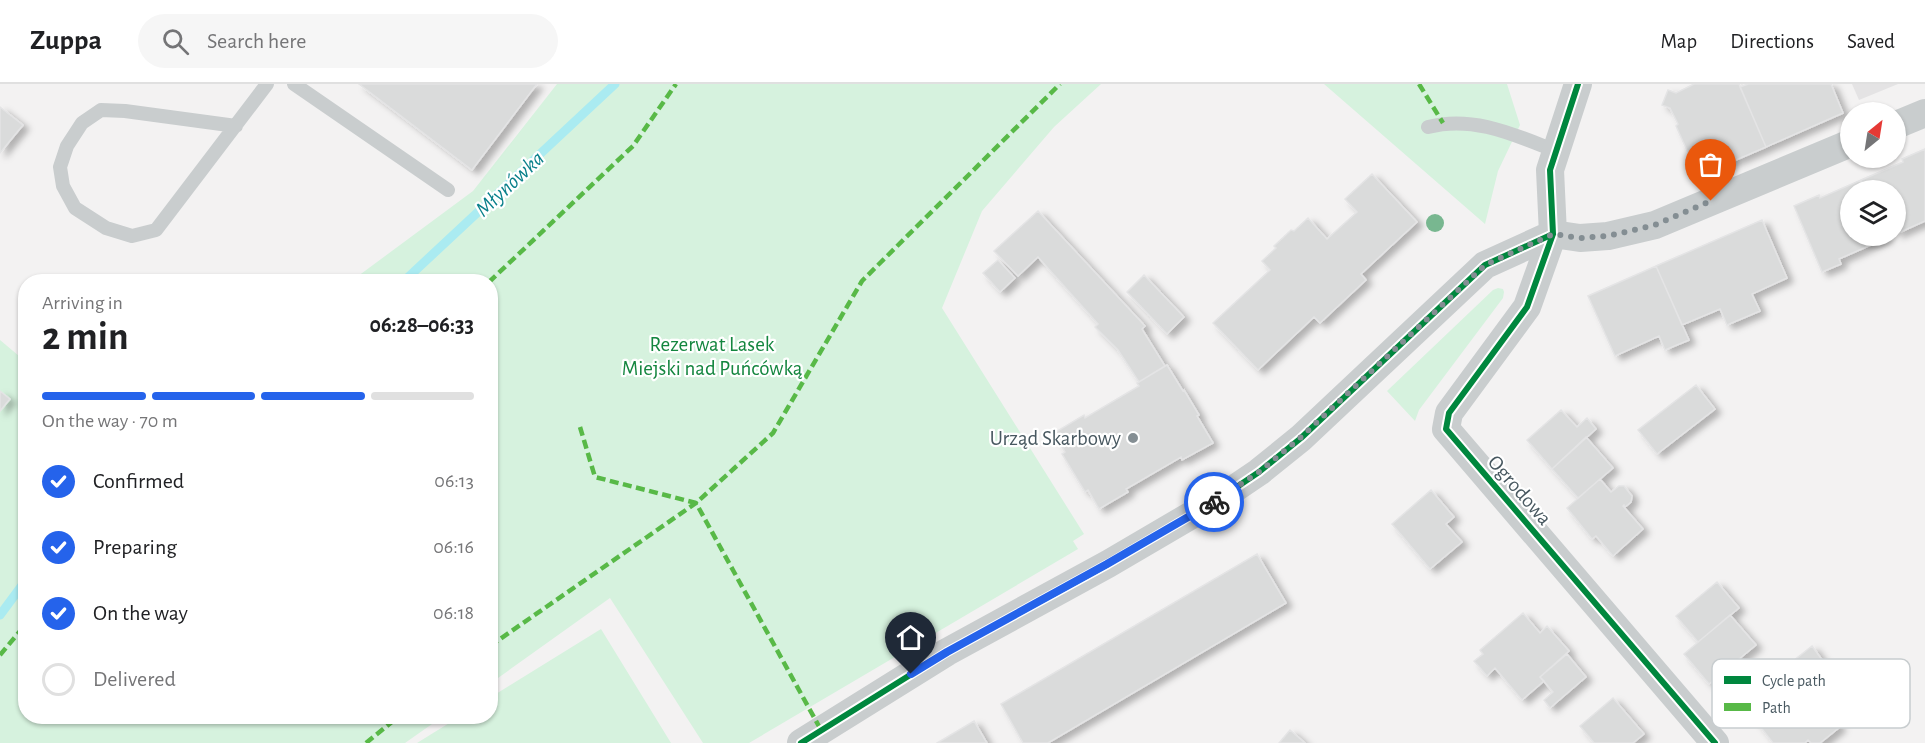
<!DOCTYPE html>
<html lang="en">
<head>
<meta charset="utf-8">
<style>
  :root { --surface:#fff; --page:#f6f6f6; --text:#202124; --muted:#757577; --line:#e0e0e0; --accent:#2563eb }
  body { margin:0; font-family:"Alegreya Sans",sans-serif; background:var(--page); color:var(--text); height:100vh; display:flex; flex-direction:column; font-size:22px; white-space:nowrap }
  * { box-sizing:border-box; margin:0 }
  p { font-size:20px; color:var(--muted) }
  .icon { flex:none; width:33px; height:33px; fill:none; stroke:currentColor; stroke-width:2; stroke-linecap:round; stroke-linejoin:round }
  .map { position:relative; flex:1; overflow:hidden }
  .drawer { position:absolute; left:18px; top:190px; width:480px; height:450px; display:flex; flex-direction:column; background:var(--surface); border-radius:24px; box-shadow:0 2px 4px #0004 }
  .drawer>* { flex:none }
  .needle { width:39px; rotate:30deg }
  .tools { position:absolute; left:1840px; top:18px; display:grid; gap:12px }
  .tools a { display:grid; place-items:center; width:66px; height:66px; border-radius:50%; background:var(--surface); box-shadow:0 2px 4px #0004; font-size:30px }
  .pin { position:absolute; display:grid; place-items:center; width:51px; height:51px; color:#fff; margin:-62px -26px; border-radius:50% 50% 50% 0; rotate:-45deg; box-shadow:0 0 6px #0007 }
  .pin .icon { rotate:45deg }
  .courier { position:absolute; display:grid; place-items:center; width:60px; height:60px; margin:-30px; border:4px solid #2563eb; border-radius:50%; background:#fff; color:#222; box-shadow:0 2px 8px #0007 }
  .headline em { font-style:normal; font-weight:700 }
  .headline div { display:flex; flex-direction:column-reverse }
  .headline { display:flex; align-items:center; justify-content:space-between; height:102px; padding:0 24px }
  h1 { font-size:39px; font-weight:700; line-height:45px }
  .bar { display:grid; grid-template-columns:repeat(4,1fr); gap:9px 6px; align-content:center; height:72px; padding:0 24px }
  .bar i { height:8px; border-radius:4px; background:var(--line) }
  .bar .on { background:var(--accent) }
  .bar p { grid-column:span 4 }
  ol { padding:0 24px; list-style:none }
  li { display:flex; align-items:center; gap:18px; height:66px }
  li p { margin-inline-start:auto }
  li .icon { padding:6px; border-radius:50%; background:var(--accent); color:#fff; stroke-width:4 }
  li:last-child { color:var(--muted) }
  li i { width:33px; height:33px; border:3px solid var(--line); border-radius:50% }
  header { display:flex; align-items:center; gap:36px; box-sizing:border-box; height:84px; padding:0 30px; background:var(--surface); border-bottom:2px solid var(--line) }
  header strong { font-size:28px }
  nav { display:flex; gap:33px; margin-inline-start:auto; font-size:21px }
  .search { width:420px; height:54px; background:var(--page); display:flex; align-items:center; gap:15px; box-sizing:border-box; padding:0 21px; border-radius:33px; color:var(--muted); font-size:22px }
  .map>svg:first-child { display:block }
</style>
</head>
<body>
<header>
<strong>Zuppa</strong>
<div class="search"><svg class="icon" aria-label="search" viewBox="0 0 24 24"><circle cx="10" cy="10" r="6"/><path d="M15 15l6 6"/></svg>Search here</div>
<nav><a>Map</a><a>Directions</a><a>Saved</a></nav>
</header>
<div class="map">
<svg width="1925" height="659" viewBox="0 0 1925 659">
  <defs>
    <filter id="shadow"><feDropShadow dx="6" dy="4" stdDeviation="3" flood-color="#0004"/></filter>
  </defs>
  <rect width="100%" height="100%" fill="#f3f2f2"/>
  <!-- education -->
  <path fill="#e4e3e4" d="M1852,0H1898L1859,16Z"/>
  <!-- green -->
  <path fill="#d6f2de" d="M557,0H1101L1054,43L982,127L942,224L1084,450L1073,457L1078,465L749,659H703L610,514L491,599L490,198H350L473,107Z
    M1324,0H1507L1520,41L1498,87L1485,140Z
    M1498,204L1503,205L1504,208L1503,214L1419,326L1415,337L1387,307L1493,206Z
    M0,256L25,277L26,633H442L405,659H0Z
    M601,545L671,659H417L459,633H490L491,613Z"/>
  <g fill="none" stroke-linecap="round" stroke-linejoin="round">
    <!-- stream -->
    <path stroke="#aaebf1" stroke-width="9" d="M403,198L615,0
      M0,531L26,496"/>
  </g>
  <!-- building -->
  <path fill="#dadbdb" stroke="#e4e4e5" stroke-width="1.5" filter="url(#shadow)" d="M359,0H537L472,86Z
    M1694,0H1739L1766,63L1699,92L1691,70L1689,71L1676,42L1678,40L1670,24L1662,21L1668,6L1676,9Z
    M1748,0H1831L1843,29L1766,63L1740,3Z
    M0,23L23,41L0,69Z
    M1925,65V137L1896,150V106H1866L1861,96L1903,78L1902,75Z
    M1372,90L1417,138L1361,190L1366,196L1320,239L1314,233L1258,286L1213,239L1270,186L1262,177L1276,164L1274,162L1291,146L1294,147L1308,134L1327,155L1357,128L1345,115Z
    M1861,96L1866,106H1851V152H1886L1887,154L1839,175L1841,180L1822,188L1794,122L1819,111L1820,114Z
    M1038,127L1145,242L1142,245L1165,282L1139,298L1118,266L1095,243L1098,240L1038,173L1018,192L994,167Z
    M1762,136L1787,194L1752,210L1760,227L1727,241L1720,225L1682,241L1656,182Z
    M998,176L1015,194L1000,208L983,189Z
    M1656,182L1689,256L1665,266L1659,252L1615,272L1588,212Z
    M1144,191L1184,233L1167,250L1127,208Z
    M1167,281L1183,307L1184,306L1199,331L1197,332L1213,359L1182,376L1181,373L1126,405L1128,408L1099,425L1088,406L1085,408L1062,370L1065,368L1054,349L1084,331L1085,334L1139,302L1137,299Z
    M1696,301L1715,325L1657,370L1638,346Z
    M0,307L10,315L0,327Z
    M1561,326L1577,343L1587,334L1596,345L1552,385L1527,356Z
    M1586,353L1613,384L1578,414L1552,385Z
    M1600,395L1611,408L1619,402H1624L1632,412L1631,418L1625,423L1624,421L1623,422L1643,445L1613,472L1596,452L1592,455L1567,424Z
    M1431,406L1454,433L1446,440L1462,458L1430,485L1392,440Z
    M1257,470L1286,519L1048,659H1023L1001,620Z
    M1717,498L1739,524L1698,558L1676,532Z
    M1523,529L1540,549L1547,542L1569,567L1540,593L1544,597L1522,616L1495,584L1487,592L1474,577L1483,570L1480,566Z
    M1730,531L1756,561L1709,600L1684,570Z
    M1812,562L1828,584L1837,582L1843,585L1844,594L1841,599L1856,618L1834,636L1840,643L1820,659H1811L1808,656L1805,659H1773L1741,618Z
    M1567,570L1586,593L1550,624L1544,616L1553,608L1540,593Z
    M1613,614L1644,650L1633,659H1594L1580,642Z
    M974,637L987,659H937Z
    M1290,646L1305,659H1279Z"/>
  <g fill="none" stroke-linecap="round" stroke-linejoin="round">
    <!-- lane -->
    <path stroke="#c9cdce" stroke-width="14" d="M294,0L448,106
      M236,42L125,27L101,26L82,39L67,62L60,83L63,102L75,124L106,144L132,152L156,146L267,0
      M1428,43C1473,31 1515,51 1556,67"/>
    <!-- street -->
    <path stroke="#c9cdce" stroke-width="28" d="M1578,0L1550,86L1553,150L1527,223L1449,329L1446,345L1715,659
      M1896,41L1925,29
      M1553,150L1580,154L1608,152L1655,141L1851,59
      M801,659L947,568L1108,480L1219,415L1259,388L1301,354L1485,181L1553,150"/>
    <!-- quiet -->
    <path stroke="#58b947" stroke-width="4.5" stroke-dasharray="9 4.5" stroke-linecap="butt" d="M1419,0L1443,39
      M489,198L633,62L676,0
      M580,343L595,393L696,419L773,349L862,197L1060,0
      M490,562L696,419L821,646
      M0,571L26,540
      M366,659L398,633"/>
    <defs>
      <path id="cycleway" d="M1578,0L1550,86L1553,150L1527,223L1449,329L1446,345L1715,659
        M801,659L947,568L1108,480L1219,415L1259,388L1301,354L1485,181L1553,150"/>
    </defs>
    <!-- cycleway casing -->
    <use href="#cycleway" stroke="#fff" stroke-width="10"/>
    <!-- cycleway -->
    <use href="#cycleway" stroke="#00873e" stroke-width="6"/>
  </g>
  <!-- trees -->
  <circle fill="#78b790" cx="1435" cy="139" r="9"/>
  <g fill="none" stroke-linecap="round" stroke-linejoin="round">
    <!-- done -->
    <path stroke="#848e93" stroke-width="6" stroke-dasharray="0 10.8" d="M1214,418L1259,388L1300,354L1485,181L1553,150L1580,154L1608,152L1655,141L1711,117"/>
    <!-- route -->
    <path stroke="#2563eb" stroke-width="8" d="M911,590L947,568L1107,480L1214,418"/>
  </g>
  <!-- markers -->
  <circle fill="#848e93" stroke="#fff" stroke-width="2" cx="1133" cy="354" r="6"/>
  <g text-anchor="middle" stroke-width="4.5" stroke-linejoin="round" paint-order="stroke">
    <!-- park labels -->
    <g font-size="21" fill="#14863f" stroke="#fff">
      <text x="712" y="267">Rezerwat Lasek<tspan x="712" dy="24">Miejski nad Puńcówką</tspan></text>
    </g>
    <!-- poi labels -->
    <g font-size="21" fill="#485860" stroke="#fff" text-anchor="end">
      <text x="1121" y="361">Urząd Skarbowy</text>
    </g>
    <!-- street labels -->
    <g font-size="21" fill="#485860" stroke="#fff">
      <text transform="translate(1520 406) rotate(49)" y="7">Ogrodowa</text>
    </g>
    <!-- water labels -->
    <g font-size="22" font-style="italic" fill="#0a808b" stroke="#fff">
      <text transform="translate(509 99) rotate(-43)" y="8">Młynówka</text>
    </g>
  </g>
  <!-- legend -->
  <rect x="1712" y="575" width="198" height="69" rx="9" fill="#fff" stroke="#c8cdcf" stroke-width="1.5"/>
  <rect x="1724" y="592" width="27" height="8" fill="#00873e"/>
  <rect x="1724" y="619" width="27" height="8" fill="#58b947"/>
  <g font-size="16" fill="#485860">
    <text x="1762" y="602">Cycle path</text>
    <text x="1762" y="629">Path</text>
  </g>
</svg>
<div class="tools">
<a><svg class="needle" viewBox="-14 -14 28 28"><path d="M0-13l5 13h-10z" fill="#e53935"/><path d="M0 13l5-13h-10z" fill="#757577"/></svg></a>
<a><svg class="icon" aria-label="layers" viewBox="0 0 24 24"><path d="M12 4l9 5-9 5-9-5zM3 14l9 5 9-5"/></svg></a>
</div>
<div class="pin" style="left:1711px;top:117px;background:#ea580c"><svg class="icon" aria-label="bag" viewBox="0 0 24 24"><path d="M5 8h14l-1 12H6zM9 8a3 3 0 0 1 6 0"/></svg></div>
<div class="pin" style="left:911px;top:590px;background:#1f2937"><svg class="icon" aria-label="home" viewBox="0 0 24 24"><path d="M3 11l9-7 9 7M6 9v11h12V9"/></svg></div>
<div class="courier" style="left:1214px;top:418px"><svg class="icon" aria-label="bike" viewBox="0 0 24 24"><circle cx="6" cy="16" r="4"/><circle cx="18" cy="16" r="4"/><path d="M6 16l4-8h5l3 8M10 8l3 8H6M13 5h3"/></svg></div>
<section class="drawer">
<div class="headline"><div><h1>2 min</h1><p>Arriving in</p></div><em>06:28–06:33</em></div>
<div class="bar"><i class="on"></i><i class="on"></i><i class="on"></i><i></i><p>On the way · 70 m</p></div>
<ol>
<li><svg class="icon" aria-label="check" viewBox="0 0 24 24"><path d="M5 12l5 5 9-10"/></svg>Confirmed<p>06:13</p></li>
<li><svg class="icon" aria-label="check" viewBox="0 0 24 24"><path d="M5 12l5 5 9-10"/></svg>Preparing<p>06:16</p></li>
<li><svg class="icon" aria-label="check" viewBox="0 0 24 24"><path d="M5 12l5 5 9-10"/></svg>On the way<p>06:18</p></li>
<li><i></i>Delivered</li>
</ol>
</section>
</div>
</body>
</html>
